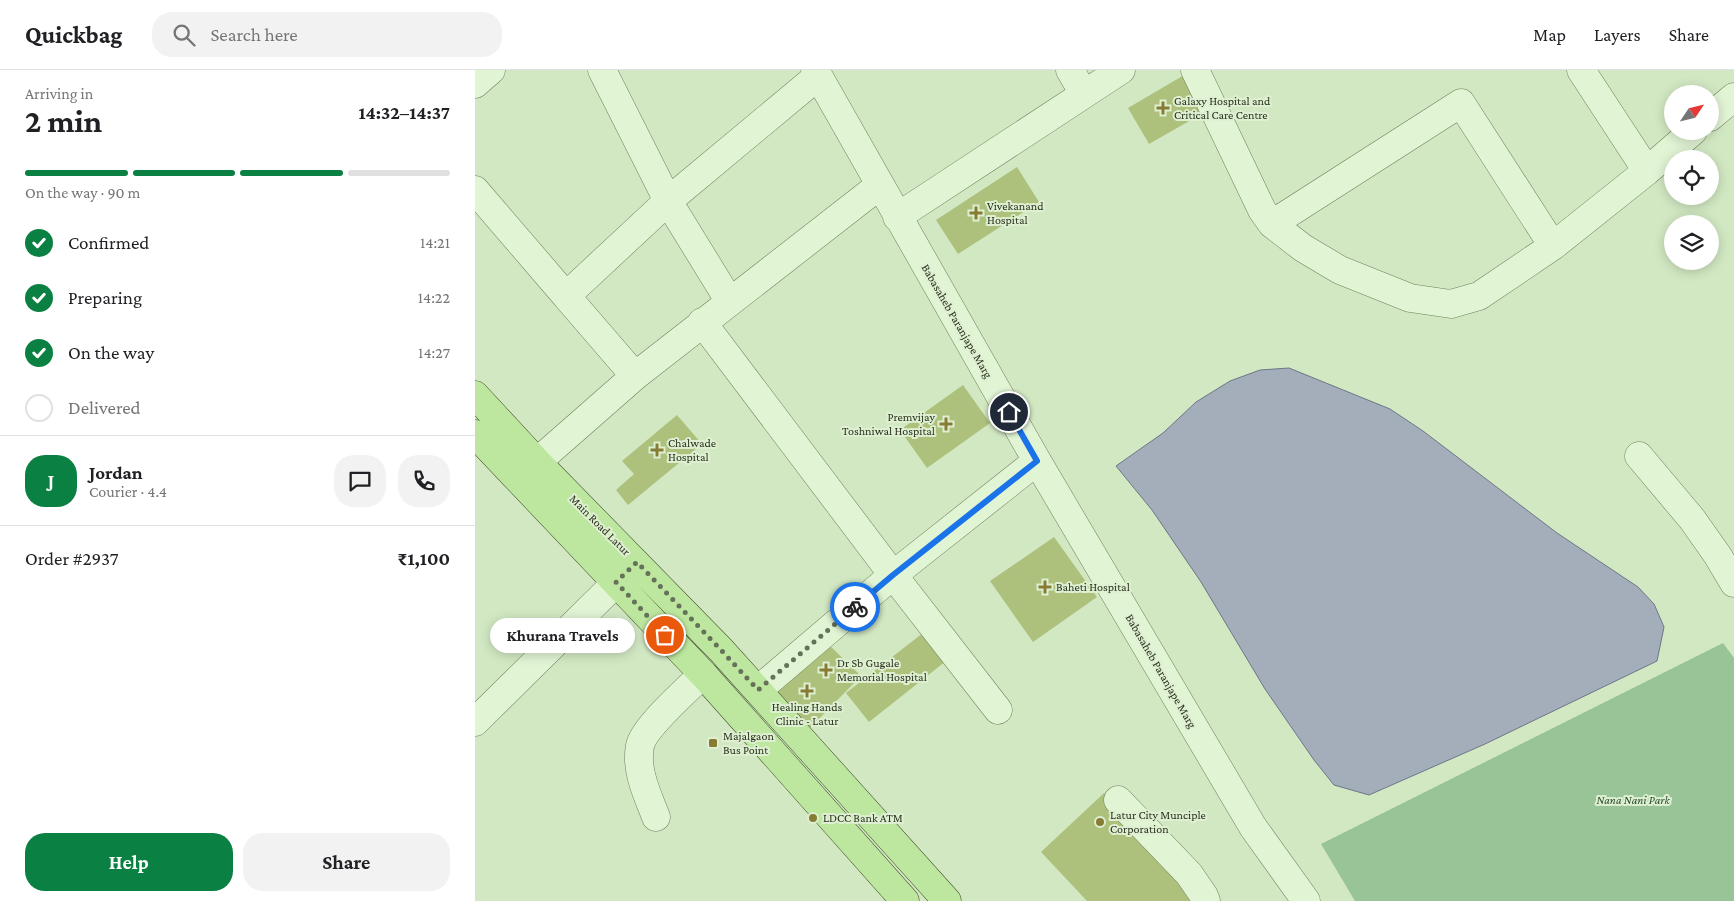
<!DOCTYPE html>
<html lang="en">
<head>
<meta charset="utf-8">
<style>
  :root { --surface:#fff; --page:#f2f2f2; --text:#202124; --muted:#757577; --line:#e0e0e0; --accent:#0b8043 }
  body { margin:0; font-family:"Crimson Pro",serif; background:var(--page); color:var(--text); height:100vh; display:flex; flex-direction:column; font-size:19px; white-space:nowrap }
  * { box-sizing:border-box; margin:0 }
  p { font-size:16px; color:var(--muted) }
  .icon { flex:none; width:28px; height:28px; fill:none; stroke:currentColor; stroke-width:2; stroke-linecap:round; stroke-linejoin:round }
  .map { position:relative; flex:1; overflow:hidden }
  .panel { display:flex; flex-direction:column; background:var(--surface); width:475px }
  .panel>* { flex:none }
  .needle { width:32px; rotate:55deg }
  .tools { position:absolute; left:1189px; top:15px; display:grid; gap:10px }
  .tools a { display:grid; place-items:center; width:55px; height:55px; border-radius:50%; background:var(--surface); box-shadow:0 2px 12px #0003; font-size:25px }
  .pin { position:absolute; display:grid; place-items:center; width:42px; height:42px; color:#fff; margin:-21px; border:2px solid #fff; border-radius:50%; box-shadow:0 1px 5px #0007 }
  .courier { position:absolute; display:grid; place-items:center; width:50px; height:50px; margin:-25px; border:4px solid #1a73e8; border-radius:50%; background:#fff; color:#222; box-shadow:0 1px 6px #0007 }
  .bubble { position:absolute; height:35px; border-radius:18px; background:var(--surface); box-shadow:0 2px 12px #0003; font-size:16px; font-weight:700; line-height:35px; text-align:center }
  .summary em { font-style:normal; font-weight:700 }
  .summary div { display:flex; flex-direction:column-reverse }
  .summary { display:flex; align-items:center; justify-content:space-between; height:85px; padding:0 25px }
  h1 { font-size:32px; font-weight:700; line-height:38px }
  .bar { display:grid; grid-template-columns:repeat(4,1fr); gap:8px 5px; align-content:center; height:60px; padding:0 25px }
  .bar i { height:6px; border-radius:4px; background:var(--line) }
  .bar .on { background:var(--accent) }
  .bar p { grid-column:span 4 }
  .line { display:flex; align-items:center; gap:12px; padding:0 25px; border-top:1px solid var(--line) }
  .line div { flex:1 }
  .round { display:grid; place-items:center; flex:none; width:52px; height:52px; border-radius:20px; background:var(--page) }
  ol { padding:0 25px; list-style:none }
  li { display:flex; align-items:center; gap:15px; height:55px }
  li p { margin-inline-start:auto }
  li .icon { padding:5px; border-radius:50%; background:var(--accent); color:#fff; stroke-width:4 }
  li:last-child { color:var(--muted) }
  li i { width:28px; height:28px; border:2px solid var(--line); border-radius:50% }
  .action { display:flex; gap:10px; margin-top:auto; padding:10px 25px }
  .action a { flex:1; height:58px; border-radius:20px; background:var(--accent); color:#fff; font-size:20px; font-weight:700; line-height:58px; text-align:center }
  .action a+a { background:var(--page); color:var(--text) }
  header { display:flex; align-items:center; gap:30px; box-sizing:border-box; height:70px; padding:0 25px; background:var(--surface); border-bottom:1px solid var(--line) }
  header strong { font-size:24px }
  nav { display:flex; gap:28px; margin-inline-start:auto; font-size:18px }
  .search { width:350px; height:45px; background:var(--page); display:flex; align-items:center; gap:12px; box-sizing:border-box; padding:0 18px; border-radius:20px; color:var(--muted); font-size:19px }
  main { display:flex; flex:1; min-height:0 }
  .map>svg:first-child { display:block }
</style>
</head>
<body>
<header>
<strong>Quickbag</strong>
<div class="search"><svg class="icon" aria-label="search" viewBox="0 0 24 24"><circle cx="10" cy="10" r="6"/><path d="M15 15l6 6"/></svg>Search here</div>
<nav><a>Map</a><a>Layers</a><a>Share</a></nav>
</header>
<main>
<section class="panel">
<div class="summary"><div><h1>2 min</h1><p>Arriving in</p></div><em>14:32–14:37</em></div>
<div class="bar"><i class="on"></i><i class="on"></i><i class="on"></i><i></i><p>On the way · 90 m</p></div>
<ol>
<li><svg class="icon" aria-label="check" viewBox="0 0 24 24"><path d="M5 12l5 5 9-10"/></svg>Confirmed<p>14:21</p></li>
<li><svg class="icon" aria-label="check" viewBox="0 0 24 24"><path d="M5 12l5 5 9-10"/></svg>Preparing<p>14:22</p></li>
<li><svg class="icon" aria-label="check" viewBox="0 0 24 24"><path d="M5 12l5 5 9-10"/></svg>On the way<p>14:27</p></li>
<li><i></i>Delivered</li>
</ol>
<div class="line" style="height:90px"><b class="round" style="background:var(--accent);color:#fff">J</b><div><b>Jordan</b><p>Courier · 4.4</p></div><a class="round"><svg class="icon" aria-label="chat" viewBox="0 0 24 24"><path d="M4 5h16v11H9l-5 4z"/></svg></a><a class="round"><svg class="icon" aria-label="phone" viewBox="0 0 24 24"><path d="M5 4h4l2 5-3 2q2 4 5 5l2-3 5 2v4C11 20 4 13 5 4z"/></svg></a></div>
<div class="line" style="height:65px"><div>Order #2937</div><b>₹1,100</b></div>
<div class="action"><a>Help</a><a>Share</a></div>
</section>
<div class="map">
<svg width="1259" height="831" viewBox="0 0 1259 831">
  <rect width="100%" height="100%" fill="#d2e8c3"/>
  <!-- green -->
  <path fill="#98c498" d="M1248,573L1259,588V831H880L846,774Z"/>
  <!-- water -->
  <path fill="#a4aebb" stroke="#6d7687" d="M814,298L915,339L948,361L1082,463L1163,517L1179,534L1189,557L1182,591L1010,674L894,725L859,715L839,690L790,619L726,512L677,440L641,396L688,363L721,332L755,311L785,300Z"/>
  <!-- building -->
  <path fill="#adc17d" d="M716,1L737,38L674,74L653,38Z
    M542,97L564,132L483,184L461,150Z
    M488,315L515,353L452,398L425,360Z
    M202,345L227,374L153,435L141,420L159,404L147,391Z
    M579,467L622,527L558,572L515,511Z
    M453,559L476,587L394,652L371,623Z
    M351,572L386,606L333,660L298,626Z
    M629,723L719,831H612L566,782Z"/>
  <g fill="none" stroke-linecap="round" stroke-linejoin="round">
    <defs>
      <path id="minor" d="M127,0L193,131L255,232
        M340,0L562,391L778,757L831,831
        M595,0L609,24
        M720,0L787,140L797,154L828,178L865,200L935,228L976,234L1004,226L1078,176L1172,101L1218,61
        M1106,0L1172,101
        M0,14L16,0
        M1235,47L1259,27
        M0,120L91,226L193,131L343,6
        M422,147L646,0
        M797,154L986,33L1078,176
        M91,226L160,306
        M227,252L418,505L523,640
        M1164,386L1217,449L1243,486L1259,513
        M62,392L160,306L405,115
        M283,620L418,505L562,391
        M0,652L157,497
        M643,730L714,804L729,826L731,831
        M181,747C173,726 160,700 165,676C168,658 213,619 228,604"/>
      <path id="major" d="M0,325L62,392L246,580L472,831
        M0,364L228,604L430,831"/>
    </defs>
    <!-- minor casing -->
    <use href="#minor" stroke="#717f5c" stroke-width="29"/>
    <!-- major casing -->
    <use href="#major" stroke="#434d30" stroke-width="29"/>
    <!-- minor -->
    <use href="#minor" stroke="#e1f4d4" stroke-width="28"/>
    <!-- major -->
    <use href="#major" stroke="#bde79e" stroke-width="28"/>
  </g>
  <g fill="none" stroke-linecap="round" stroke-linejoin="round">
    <!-- done -->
    <path stroke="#657158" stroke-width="5" stroke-dasharray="0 9" d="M190,565L141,512L162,492L246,580L283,620L380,537"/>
    <!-- route -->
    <path stroke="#1a73e8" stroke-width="6" d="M380,537L418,505L562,391L534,342"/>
  </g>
  <!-- markers -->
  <g fill="#877c33" stroke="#def0d1" stroke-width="2">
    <path d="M685.5 30.5h5v5h5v5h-5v5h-5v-5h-5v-5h5z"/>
    <path d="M498.5 135.5h5v5h5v5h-5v5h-5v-5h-5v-5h5z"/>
    <path d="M468.5 346.5h5v5h5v5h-5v5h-5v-5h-5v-5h5z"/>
    <path d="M179.5 372.5h5v5h5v5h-5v5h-5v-5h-5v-5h5z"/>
    <path d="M567.5 509.5h5v5h5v5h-5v5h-5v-5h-5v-5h5z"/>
    <path d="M348.5 592.5h5v5h5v5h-5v5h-5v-5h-5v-5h5z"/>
    <path d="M329.5 613.5h5v5h5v5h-5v5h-5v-5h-5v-5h5z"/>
    <rect x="233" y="668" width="10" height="10" rx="2.5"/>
    <circle cx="338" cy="748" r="5"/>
    <circle cx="625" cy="752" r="5"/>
  </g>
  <g text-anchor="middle" stroke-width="4" stroke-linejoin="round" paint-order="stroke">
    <!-- poi labels -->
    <g font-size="12" fill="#2a311e" stroke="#def0d1" text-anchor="start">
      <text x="699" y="35">Galaxy Hospital and<tspan x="699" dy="14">Critical Care Centre</tspan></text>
      <text x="512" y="140">Vivekanand<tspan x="512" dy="14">Hospital</tspan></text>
      <text x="460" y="351" text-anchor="end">Premvijay<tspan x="460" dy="14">Toshniwal Hospital</tspan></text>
      <text x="193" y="377">Chalwade<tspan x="193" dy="14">Hospital</tspan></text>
      <text x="581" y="521">Baheti Hospital</text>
      <text x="362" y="597">Dr Sb Gugale<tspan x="362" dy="14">Memorial Hospital</tspan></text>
      <text x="332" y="641" text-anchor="middle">Healing Hands<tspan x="332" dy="14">Clinic - Latur</tspan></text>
      <text x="248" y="670">Majalgaon<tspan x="248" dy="14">Bus Point</tspan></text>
      <text x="635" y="749">Latur City Munciple<tspan x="635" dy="14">Corporation</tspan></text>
      <text x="348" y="752">LDCC Bank ATM</text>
    </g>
    <!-- street labels -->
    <g font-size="12" fill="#2a311e" stroke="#def0d1">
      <text transform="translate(482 251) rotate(60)" y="4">Babasaheb Paranjape Marg</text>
      <text transform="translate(125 455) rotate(45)" y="4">Main Road Latur</text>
      <text transform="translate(686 601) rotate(60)" y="4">Babasaheb Paranjape Marg</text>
    </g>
    <!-- park labels -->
    <g font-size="12" font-style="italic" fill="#274b2c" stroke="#def0d1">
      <text x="1158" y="734">Nana Nani Park</text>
    </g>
  </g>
</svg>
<div class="tools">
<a><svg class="needle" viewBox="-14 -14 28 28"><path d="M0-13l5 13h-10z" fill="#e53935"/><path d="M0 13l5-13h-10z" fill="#757577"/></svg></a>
<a><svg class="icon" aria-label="locate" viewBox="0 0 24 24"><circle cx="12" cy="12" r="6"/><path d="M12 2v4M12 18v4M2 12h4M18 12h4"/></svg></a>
<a><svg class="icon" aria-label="layers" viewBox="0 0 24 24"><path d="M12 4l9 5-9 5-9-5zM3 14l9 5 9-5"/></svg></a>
</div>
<div class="pin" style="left:190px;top:565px;background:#ea580c"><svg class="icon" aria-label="bag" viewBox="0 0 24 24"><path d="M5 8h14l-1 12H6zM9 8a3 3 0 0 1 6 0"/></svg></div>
<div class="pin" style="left:534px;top:342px;background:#1f2937"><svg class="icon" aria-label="home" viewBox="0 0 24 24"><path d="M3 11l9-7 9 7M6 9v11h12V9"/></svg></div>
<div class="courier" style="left:380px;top:537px"><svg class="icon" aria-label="bike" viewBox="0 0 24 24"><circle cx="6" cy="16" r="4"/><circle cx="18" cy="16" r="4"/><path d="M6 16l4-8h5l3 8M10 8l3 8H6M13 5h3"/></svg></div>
<div class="bubble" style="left:15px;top:548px;width:145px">Khurana Travels</div>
</div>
</main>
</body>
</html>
